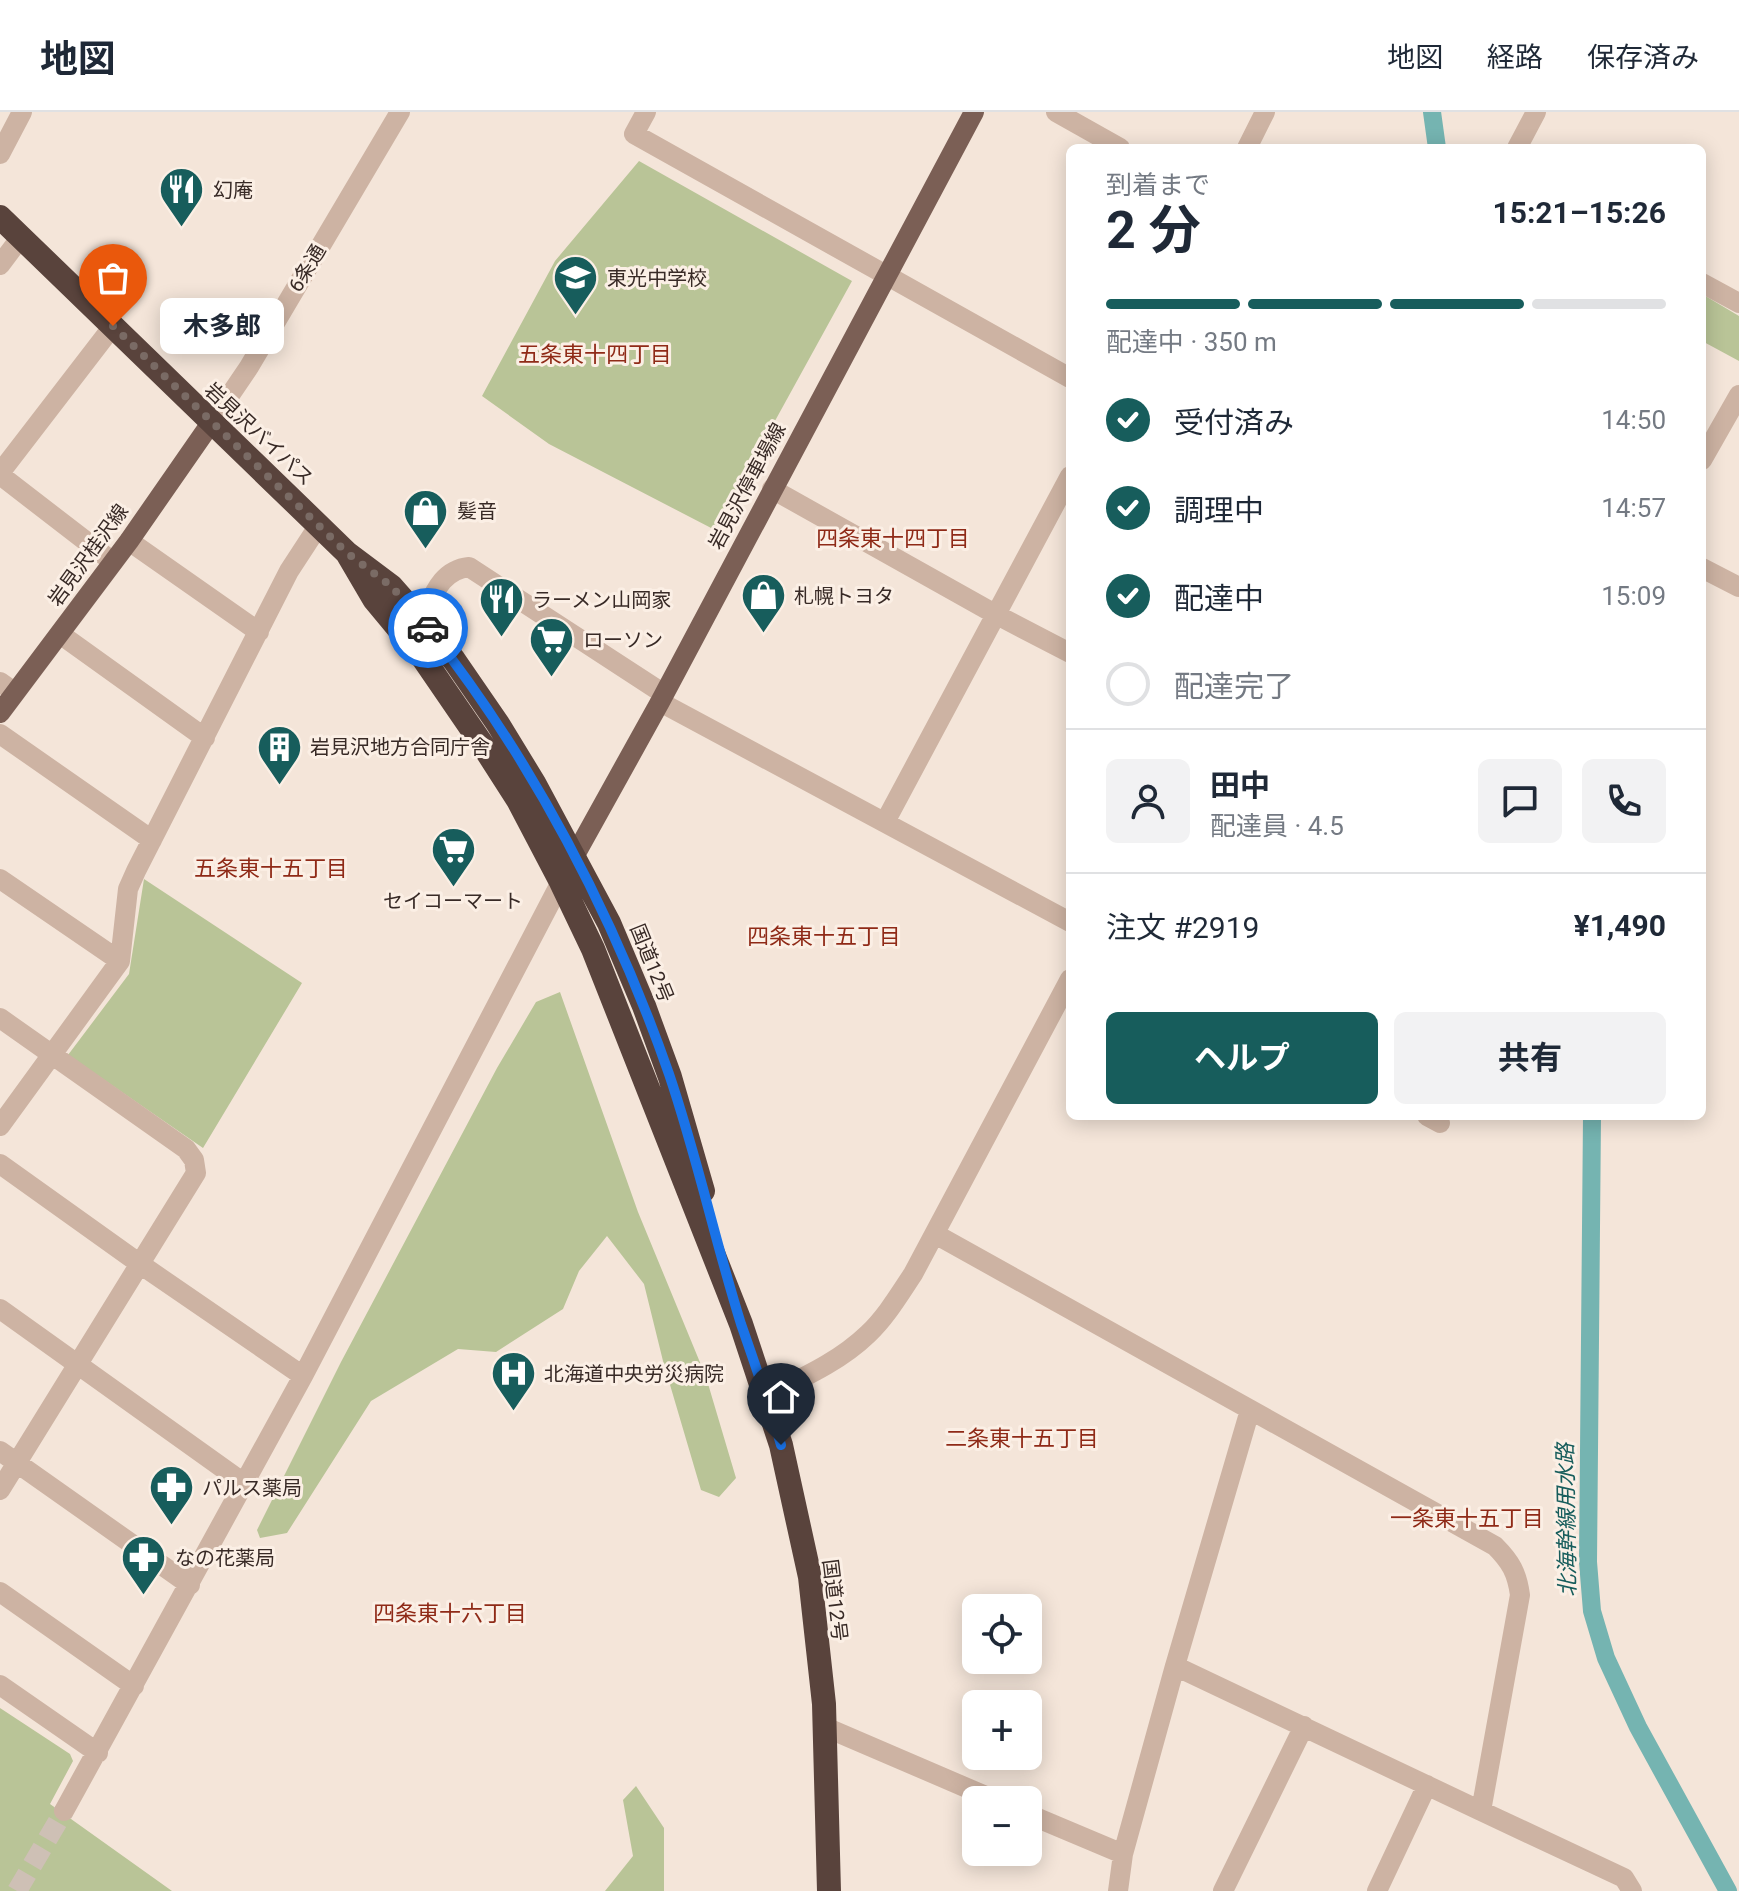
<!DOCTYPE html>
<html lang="ja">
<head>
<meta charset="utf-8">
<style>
  :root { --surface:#fff; --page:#f2f2f3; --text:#1f2937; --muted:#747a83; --line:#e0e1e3; --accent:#175d5c }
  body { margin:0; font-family:Roboto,"Noto Sans JP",sans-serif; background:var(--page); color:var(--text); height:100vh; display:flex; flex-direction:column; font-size:30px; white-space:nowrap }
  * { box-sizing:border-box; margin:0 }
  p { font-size:26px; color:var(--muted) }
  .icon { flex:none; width:44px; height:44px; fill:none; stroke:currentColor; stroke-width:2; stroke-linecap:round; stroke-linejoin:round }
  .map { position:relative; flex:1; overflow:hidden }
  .details { position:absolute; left:1066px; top:32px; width:640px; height:976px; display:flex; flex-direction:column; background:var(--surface); border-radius:12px; box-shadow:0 4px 20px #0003 }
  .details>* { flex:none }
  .controls { position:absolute; left:962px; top:1482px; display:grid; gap:16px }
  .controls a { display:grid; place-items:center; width:80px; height:80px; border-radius:12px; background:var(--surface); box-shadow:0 4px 20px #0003; font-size:40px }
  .pin { position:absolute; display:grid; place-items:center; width:68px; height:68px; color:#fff; margin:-82px -34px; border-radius:50% 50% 50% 0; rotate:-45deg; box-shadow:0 0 8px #0007 }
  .pin .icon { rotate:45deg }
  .courier { position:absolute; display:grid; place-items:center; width:80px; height:80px; margin:-40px; border:6px solid #1a73e8; border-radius:50%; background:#fff; color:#222; box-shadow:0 2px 10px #0007 }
  .bubble { position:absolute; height:56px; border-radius:12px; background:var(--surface); box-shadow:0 4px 20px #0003; font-size:26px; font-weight:700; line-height:56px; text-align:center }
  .headline em { font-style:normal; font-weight:700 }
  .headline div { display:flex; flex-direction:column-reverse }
  .headline { display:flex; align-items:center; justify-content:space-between; height:136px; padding:0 40px }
  h1 { font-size:52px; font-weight:700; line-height:60px }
  .bar { display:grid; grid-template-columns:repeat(4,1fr); gap:12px 8px; align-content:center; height:96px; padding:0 40px }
  .bar i { height:10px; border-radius:6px; background:var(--line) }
  .bar .current { background:var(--accent) }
  .bar p { grid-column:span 4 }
  .line { display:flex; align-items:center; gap:20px; padding:0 40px; border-top:2px solid var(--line) }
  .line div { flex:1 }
  .round { display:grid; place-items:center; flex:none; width:84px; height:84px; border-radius:12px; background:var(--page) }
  ol { padding:0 40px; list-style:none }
  li { display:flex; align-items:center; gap:24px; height:88px }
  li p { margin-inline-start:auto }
  li .icon { padding:8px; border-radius:50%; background:var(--accent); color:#fff; stroke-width:4 }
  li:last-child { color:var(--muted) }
  li i { width:44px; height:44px; border:4px solid var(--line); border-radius:50% }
  .cta { display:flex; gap:16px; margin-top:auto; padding:16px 40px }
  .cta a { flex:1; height:92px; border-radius:12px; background:var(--accent); color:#fff; font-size:32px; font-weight:700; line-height:92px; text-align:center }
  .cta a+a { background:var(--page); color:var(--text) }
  header { display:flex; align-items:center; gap:48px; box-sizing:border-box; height:112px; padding:0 40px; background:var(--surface); border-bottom:2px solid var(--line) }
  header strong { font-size:38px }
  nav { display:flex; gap:44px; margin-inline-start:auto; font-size:28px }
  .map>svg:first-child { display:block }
</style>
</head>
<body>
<header>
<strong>地図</strong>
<nav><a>地図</a><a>経路</a><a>保存済み</a></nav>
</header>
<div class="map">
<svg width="1739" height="1779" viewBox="0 0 1739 1779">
  <rect width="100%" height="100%" fill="#f4e5d9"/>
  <!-- green -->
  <path fill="#b9c497" d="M639,49L852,169L715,418L549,332L482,284L555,149Z
    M1702,182L1739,204V249L1702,229Z
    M144,767L302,871L203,1036L68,943L129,862Z
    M560,880L638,1100L706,1265L736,1366L719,1385L701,1378L663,1249L644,1172L607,1124L579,1159L563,1197L496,1240L458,1237L371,1289L287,1421L260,1426L257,1418L341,1250L497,956L536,890Z
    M0,1596L70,1642L73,1649L50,1692L172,1779H0Z
    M636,1674L664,1716V1779H605L633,1744L623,1688Z"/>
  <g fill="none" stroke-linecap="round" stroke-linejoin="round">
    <!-- canal -->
    <path stroke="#75b4b1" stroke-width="18" d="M1432,0L1437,36
      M1592,1004L1588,1450L1592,1499L1606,1546L1638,1615L1728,1779"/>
    <!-- minor-tunnel -->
    <path stroke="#cec0b5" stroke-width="20" stroke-dasharray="20 10" stroke-linecap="butt" d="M17,1779L64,1699"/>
    <!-- minor -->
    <path stroke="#cdb3a3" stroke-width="20" d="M646,0L634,22L1070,266
      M1056,0L1120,36
      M1247,36L1265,0
      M1517,36L1536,0
      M0,42L22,0
      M0,153L21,125
      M1702,171L1739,191
      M211,311L249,255L400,0
      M1702,348L1739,283
      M0,361L113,214
      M0,363L113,450
      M772,377L995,502L1070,541
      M129,429L259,520
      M1702,456L1739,475
      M421,508C433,485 440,458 469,455L664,582
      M60,522L205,626
      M0,570L14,580
      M660,590L1070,810
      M0,622L152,728
      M885,710L1070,364
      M0,767L120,849
      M0,906L186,1037L194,1048L196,1061L0,1378
      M1427,1004L1440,1011
      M0,1014L120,849L128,777L136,759L289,459L319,413
      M0,1052L140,1152L303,1264
      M935,1122L1495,1434C1511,1450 1517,1461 1520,1483L1481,1699L1175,1554L1123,1742L1118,1779
      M0,1197L245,1372
      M766,1284C802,1266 839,1250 868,1222C886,1205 899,1183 913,1162L1070,867
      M0,1339L190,1473
      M0,1480L134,1574
      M1175,1554L1250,1298
      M0,1573L98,1641
      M825,1615L995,1688
      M64,1699L303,1264L561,770
      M1481,1699L1624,1766L1632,1779
      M1028,1702L1123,1742
      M1223,1779L1304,1614
      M1377,1779L1427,1673"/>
    <!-- major -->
    <path stroke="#7b5f55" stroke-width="20" d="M0,601L129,429L211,311
      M569,754L660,590L974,0"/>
    <!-- highway -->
    <path stroke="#59433c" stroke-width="24" d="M0,105L347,441L391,474L421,508L454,548L498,612L534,671L609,811L644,894L670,965L703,1079
      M347,441L374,487L423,546L484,635L518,688L561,770L593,837L741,1212L781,1333L810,1465L824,1592L829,1779"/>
  </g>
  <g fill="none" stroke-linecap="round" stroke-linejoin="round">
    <!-- done -->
    <path stroke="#7a6b65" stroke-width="8" stroke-dasharray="0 14.4" d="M113,214L347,441L391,474L428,516"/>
    <!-- route -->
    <path stroke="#1a73e8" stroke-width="10" d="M428,516C532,647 614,804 669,962C697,1044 715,1129 741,1212C755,1252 769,1292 781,1333"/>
  </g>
  <!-- icons -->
  <defs>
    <symbol id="restaurant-pin" viewBox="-11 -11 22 30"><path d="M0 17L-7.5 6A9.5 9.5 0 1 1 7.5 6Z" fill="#175d5c" stroke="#fbefe5"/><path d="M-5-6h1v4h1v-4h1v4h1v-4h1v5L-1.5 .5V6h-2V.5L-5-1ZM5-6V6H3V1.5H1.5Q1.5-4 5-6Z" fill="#fff"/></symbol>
    <symbol id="school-pin" viewBox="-11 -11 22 30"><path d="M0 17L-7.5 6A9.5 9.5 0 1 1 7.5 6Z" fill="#175d5c" stroke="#fbefe5"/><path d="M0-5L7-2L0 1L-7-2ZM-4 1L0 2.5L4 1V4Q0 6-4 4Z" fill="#fff"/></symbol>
    <symbol id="shop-pin" viewBox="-11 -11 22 30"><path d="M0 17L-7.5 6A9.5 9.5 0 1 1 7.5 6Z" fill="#175d5c" stroke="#fbefe5"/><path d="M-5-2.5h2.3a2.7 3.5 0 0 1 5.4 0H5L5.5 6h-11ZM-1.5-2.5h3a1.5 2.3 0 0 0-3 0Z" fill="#fff"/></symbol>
    <symbol id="supermarket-pin" viewBox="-11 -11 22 30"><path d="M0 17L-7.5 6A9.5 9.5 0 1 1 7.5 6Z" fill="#175d5c" stroke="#fbefe5"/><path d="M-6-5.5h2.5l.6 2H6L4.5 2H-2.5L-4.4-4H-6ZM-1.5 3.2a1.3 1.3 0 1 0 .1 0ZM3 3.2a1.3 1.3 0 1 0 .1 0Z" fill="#fff"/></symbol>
    <symbol id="building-pin" viewBox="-11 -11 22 30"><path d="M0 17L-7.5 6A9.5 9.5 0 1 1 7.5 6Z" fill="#175d5c" stroke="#fbefe5"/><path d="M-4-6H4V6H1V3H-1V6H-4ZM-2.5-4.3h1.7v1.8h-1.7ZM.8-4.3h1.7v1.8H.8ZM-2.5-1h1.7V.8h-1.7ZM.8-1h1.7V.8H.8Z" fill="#fff"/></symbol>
    <symbol id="hospital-pin" viewBox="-11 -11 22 30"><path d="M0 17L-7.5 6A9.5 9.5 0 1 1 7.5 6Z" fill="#175d5c" stroke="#fbefe5"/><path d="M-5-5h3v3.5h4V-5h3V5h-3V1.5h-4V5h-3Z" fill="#fff"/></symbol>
    <symbol id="pharmacy-pin" viewBox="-11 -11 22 30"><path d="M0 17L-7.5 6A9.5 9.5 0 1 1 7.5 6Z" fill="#175d5c" stroke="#fbefe5"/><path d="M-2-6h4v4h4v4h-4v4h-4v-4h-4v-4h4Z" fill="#fff"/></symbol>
  </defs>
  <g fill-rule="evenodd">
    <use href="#restaurant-pin" x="156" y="52" width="51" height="69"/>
    <use href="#school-pin" x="550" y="140" width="51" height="69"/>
    <use href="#shop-pin" x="400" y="374" width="51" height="69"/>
    <use href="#shop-pin" x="738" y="458" width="51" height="69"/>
    <use href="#restaurant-pin" x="476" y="462" width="51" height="69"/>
    <use href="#supermarket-pin" x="526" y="502" width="51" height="69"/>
    <use href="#building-pin" x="254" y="610" width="51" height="69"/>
    <use href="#supermarket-pin" x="428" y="712" width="51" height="69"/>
    <use href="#hospital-pin" x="488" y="1236" width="51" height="69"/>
    <use href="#pharmacy-pin" x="146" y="1350" width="51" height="69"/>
    <use href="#pharmacy-pin" x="118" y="1420" width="51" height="69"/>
  </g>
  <g text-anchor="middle" stroke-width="6" stroke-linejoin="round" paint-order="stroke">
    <!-- poi labels -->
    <g font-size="20" fill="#382a26" stroke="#fbefe5" text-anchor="start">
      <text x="213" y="85">幻庵</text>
      <text x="607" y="173">東光中学校</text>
      <text x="457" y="406">髪音</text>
      <text x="794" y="491">札幌トヨタ</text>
      <text x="532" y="495">ラーメン山岡家</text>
      <text x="583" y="535">ローソン</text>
      <text x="310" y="642">岩見沢地方合同庁舎</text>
      <text x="453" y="796" text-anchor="middle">セイコーマート</text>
      <text x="544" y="1269">北海道中央労災病院</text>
      <text x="202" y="1383">パルス薬局</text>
      <text x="175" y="1453">なの花薬局</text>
    </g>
    <!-- street labels -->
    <g font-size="20" fill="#382a26" stroke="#fbefe5">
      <text transform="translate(307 156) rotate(-59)" y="7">6条通</text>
      <text transform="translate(259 322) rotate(43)" y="7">岩見沢バイパス</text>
      <text transform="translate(747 374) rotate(-62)" y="7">岩見沢停車場線</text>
      <text transform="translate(88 443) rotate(-54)" y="7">岩見沢桂沢線</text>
      <text transform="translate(652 851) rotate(68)" y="7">国道12号</text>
      <text transform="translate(835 1488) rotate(83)" y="7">国道12号</text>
    </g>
    <!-- neighbourhood labels -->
    <g font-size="22" fill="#8f2a17" stroke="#fbefe5">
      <text x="595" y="250">五条東十四丁目</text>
      <text x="893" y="434">四条東十四丁目</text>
      <text x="271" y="764">五条東十五丁目</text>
      <text x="824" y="832">四条東十五丁目</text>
      <text x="1022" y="1334">二条東十五丁目</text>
      <text x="1467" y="1414">一条東十五丁目</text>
      <text x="450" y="1509">四条東十六丁目</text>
    </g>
    <!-- water labels -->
    <g font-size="22" font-style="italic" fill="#175d5c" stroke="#fbefe5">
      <text transform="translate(1566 1408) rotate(-91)" y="8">北海幹線用水路</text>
    </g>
  </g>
</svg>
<div class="controls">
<a><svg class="icon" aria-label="locate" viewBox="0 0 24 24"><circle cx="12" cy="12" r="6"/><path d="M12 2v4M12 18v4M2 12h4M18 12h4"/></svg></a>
<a>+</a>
<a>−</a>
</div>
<div class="pin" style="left:113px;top:214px;background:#ea580c"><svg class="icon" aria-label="bag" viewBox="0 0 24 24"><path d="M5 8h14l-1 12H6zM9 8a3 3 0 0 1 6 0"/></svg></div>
<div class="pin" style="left:781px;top:1333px;background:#1f2937"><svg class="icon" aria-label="home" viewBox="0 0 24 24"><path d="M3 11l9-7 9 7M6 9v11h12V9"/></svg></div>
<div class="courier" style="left:428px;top:516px"><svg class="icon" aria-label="car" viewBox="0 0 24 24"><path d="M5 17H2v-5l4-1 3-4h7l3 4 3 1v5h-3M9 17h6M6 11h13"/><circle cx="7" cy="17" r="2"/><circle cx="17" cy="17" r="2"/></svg></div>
<div class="bubble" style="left:160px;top:186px;width:124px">木多郎</div>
<section class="details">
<div class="headline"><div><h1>2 分</h1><p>到着まで</p></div><em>15:21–15:26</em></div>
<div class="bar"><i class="current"></i><i class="current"></i><i class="current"></i><i></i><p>配達中 · 350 m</p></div>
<ol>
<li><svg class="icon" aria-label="check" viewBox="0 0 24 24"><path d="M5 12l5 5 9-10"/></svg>受付済み<p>14:50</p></li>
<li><svg class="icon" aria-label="check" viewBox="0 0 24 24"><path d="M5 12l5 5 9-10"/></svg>調理中<p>14:57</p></li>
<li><svg class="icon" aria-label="check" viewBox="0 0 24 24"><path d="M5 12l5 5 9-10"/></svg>配達中<p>15:09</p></li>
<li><i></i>配達完了</li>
</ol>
<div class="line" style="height:144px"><a class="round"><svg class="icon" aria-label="person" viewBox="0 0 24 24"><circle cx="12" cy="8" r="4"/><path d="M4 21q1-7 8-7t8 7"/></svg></a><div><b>田中</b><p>配達員 · 4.5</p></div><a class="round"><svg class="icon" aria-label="chat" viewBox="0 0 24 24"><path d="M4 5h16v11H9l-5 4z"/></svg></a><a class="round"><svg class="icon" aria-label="phone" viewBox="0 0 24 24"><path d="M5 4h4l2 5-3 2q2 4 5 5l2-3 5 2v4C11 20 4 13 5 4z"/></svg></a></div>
<div class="line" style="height:104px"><div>注文 #2919</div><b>¥1,490</b></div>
<div class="cta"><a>ヘルプ</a><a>共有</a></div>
</section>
</div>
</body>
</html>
